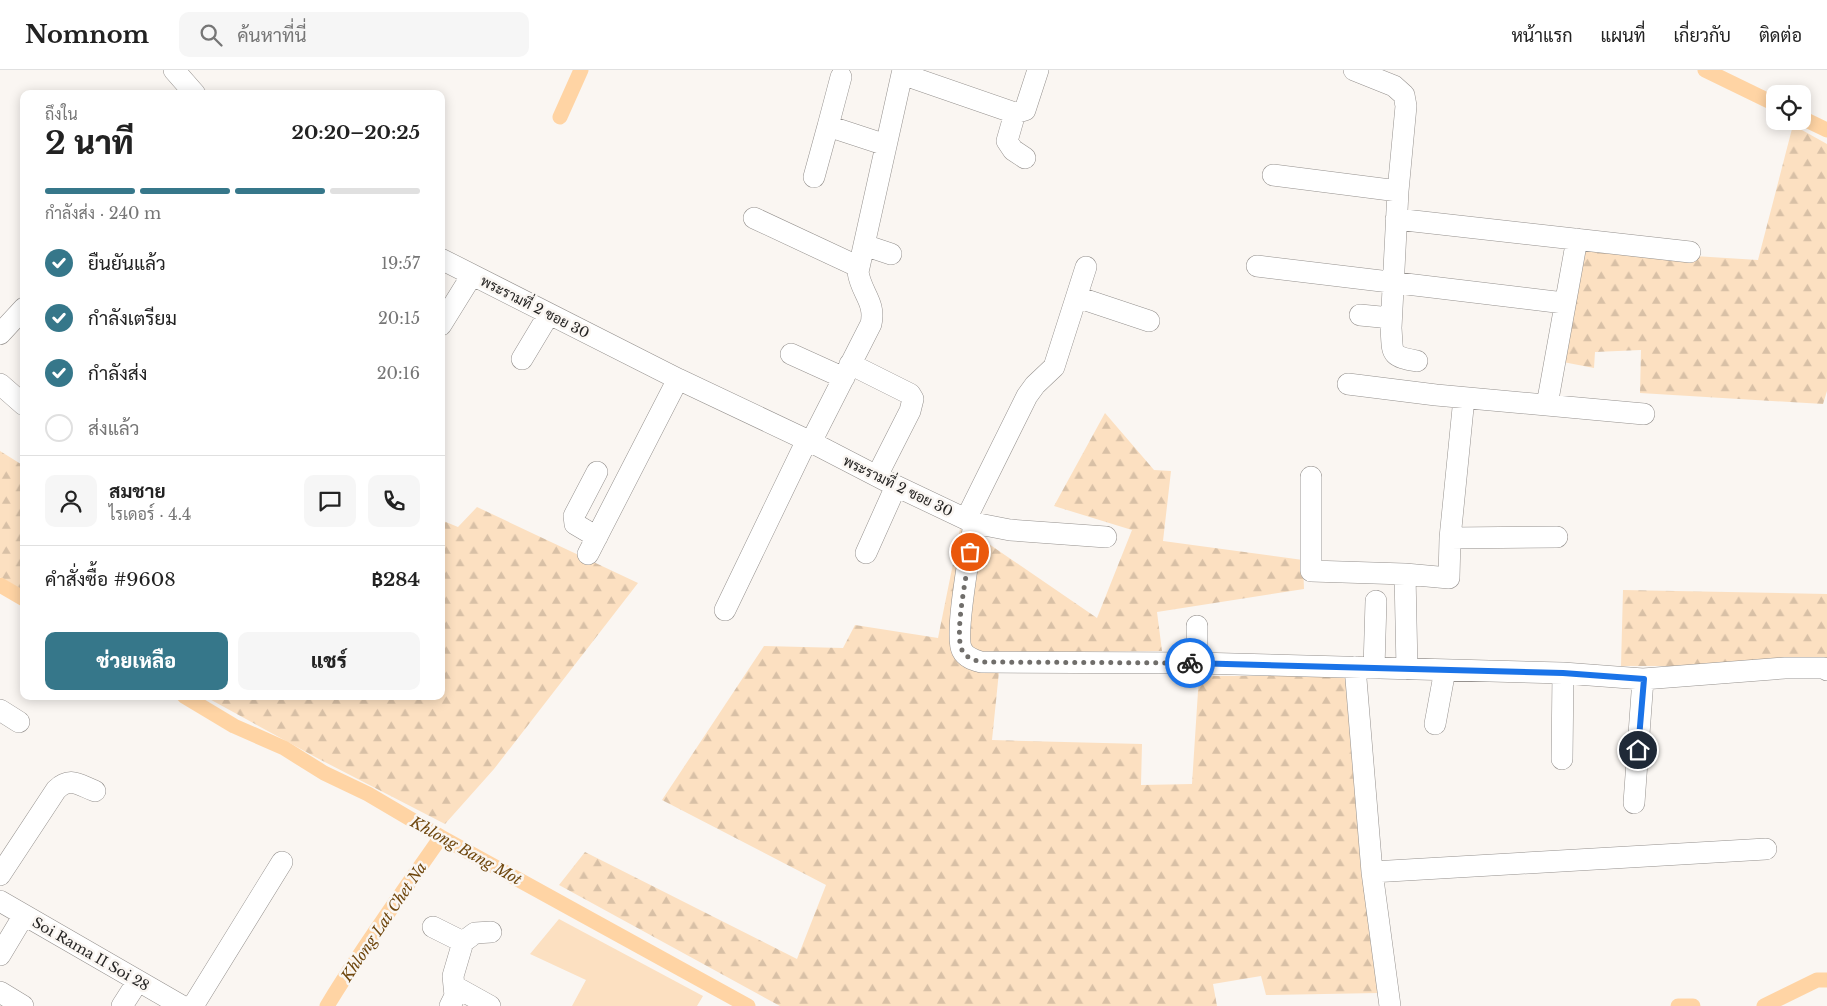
<!DOCTYPE html>
<html lang="th">
<head>
<meta charset="utf-8">
<style>
  :root { --surface:#fff; --page:#f6f6f6; --text:#222; --muted:#767676; --line:#e0e0e0; --accent:#36778a }
  body { margin:0; font-family:"Libre Baskerville",Sarabun,serif; background:var(--page); color:var(--text); height:100vh; display:flex; flex-direction:column; font-size:19px; white-space:nowrap }
  * { box-sizing:border-box; margin:0 }
  p { font-size:16px; color:var(--muted) }
  .icon { flex:none; width:28px; height:28px; fill:none; stroke:currentColor; stroke-width:2; stroke-linecap:round; stroke-linejoin:round }
  .map { position:relative; flex:1; overflow:hidden }
  .drawer { position:absolute; left:20px; top:20px; width:425px; height:610px; display:flex; flex-direction:column; background:var(--surface); border-radius:10px; box-shadow:0 2px 12px #0003 }
  .drawer>* { flex:none }
  .fabs { position:absolute; left:1766px; top:15px; display:grid; gap:10px }
  .fabs a { display:grid; place-items:center; width:45px; height:45px; border-radius:10px; background:var(--surface); box-shadow:0 2px 12px #0003; font-size:25px }
  .pin { position:absolute; display:grid; place-items:center; width:42px; height:42px; color:#fff; margin:-21px; border:2px solid #fff; border-radius:50%; box-shadow:0 1px 5px #0007 }
  .courier { position:absolute; display:grid; place-items:center; width:50px; height:50px; margin:-25px; border:4px solid #1a73e8; border-radius:50%; background:#fff; color:#222; box-shadow:0 1px 6px #0007 }
  .headline em { font-style:normal; font-weight:800 }
  .headline div { display:flex; flex-direction:column-reverse }
  .headline { display:flex; align-items:center; justify-content:space-between; height:85px; padding:0 25px }
  h1 { font-size:32px; font-weight:800; line-height:38px }
  .bar { display:grid; grid-template-columns:repeat(4,1fr); gap:8px 5px; align-content:center; height:60px; padding:0 25px }
  .bar i { height:6px; border-radius:4px; background:var(--line) }
  .bar .current { background:var(--accent) }
  .bar p { grid-column:span 4 }
  .line { display:flex; align-items:center; gap:12px; padding:0 25px; border-top:1px solid var(--line) }
  .line div { flex:1 }
  .round { display:grid; place-items:center; flex:none; width:52px; height:52px; border-radius:10px; background:var(--page) }
  ol { padding:0 25px; list-style:none }
  li { display:flex; align-items:center; gap:15px; height:55px }
  li p { margin-inline-start:auto }
  li .icon { padding:5px; border-radius:50%; background:var(--accent); color:#fff; stroke-width:4 }
  li:last-child { color:var(--muted) }
  li i { width:28px; height:28px; border:2px solid var(--line); border-radius:50% }
  .cta { display:flex; gap:10px; margin-top:auto; padding:10px 25px }
  .cta a { flex:1; height:58px; border-radius:10px; background:var(--accent); color:#fff; font-size:20px; font-weight:800; line-height:58px; text-align:center }
  .cta a+a { background:var(--page); color:var(--text) }
  header { display:flex; align-items:center; gap:30px; box-sizing:border-box; height:70px; padding:0 25px; background:var(--surface); border-bottom:1px solid var(--line) }
  header strong { font-size:24px }
  nav { display:flex; gap:28px; margin-inline-start:auto; font-size:18px }
  .search { width:350px; height:45px; background:var(--page); display:flex; align-items:center; gap:12px; box-sizing:border-box; padding:0 18px; border-radius:10px; color:var(--muted); font-size:19px }
  .map>svg:first-child { display:block }
</style>
</head>
<body>
<header>
<strong>Nomnom</strong>
<div class="search"><svg class="icon" aria-label="search" viewBox="0 0 24 24"><circle cx="10" cy="10" r="6"/><path d="M15 15l6 6"/></svg>ค้นหาที่นี่</div>
<nav><a>หน้าแรก</a><a>แผนที่</a><a>เกี่ยวกับ</a><a>ติดต่อ</a></nav>
</header>
<div class="map">
<svg width="1827" height="936" viewBox="0 0 1827 936">
  <defs>
    <pattern id="forest-firs" width="22" height="20" patternUnits="userSpaceOnUse" patternTransform="scale(1.25)"><rect width="22" height="20" fill="#fce0c1"/><path d="M5 1l3.5 6h-7zM16 11l3.5 6h-7z" fill="#d8c0a6"/></pattern>
  </defs>
  <rect width="100%" height="100%" fill="#faf6f2"/>
  <!-- green -->
  <path fill="#fce0c1" d="M559,849L703,926L697,936H572L586,910L530,884Z"/>
  <!-- forest -->
  <path fill="url(#forest-firs)" d="M1793,55L1827,74V321L1823,334L1640,323L1641,280L1595,282L1594,298L1563,292L1583,179L1758,190Z
    M1105,343L1154,400L1171,401L1163,471L1303,490L1304,519L1157,542L1162,581L1001,582L992,670L1142,674L1141,715L1192,714L1199,606H1351L1379,923L1266,925L1261,906L1213,914L1217,936H780L559,815L585,782L797,889L826,815L662,730L764,576L843,578L855,555L938,568L960,459L983,470L1097,548L1132,460L1054,436Z
    M0,381L24,396V521L0,507Z
    M477,437L638,513L494,699L445,754L319,689L204,626H441V450L458,457Z
    M1623,520L1827,524V596H1621Z"/>
  <g fill="none" stroke-linecap="round" stroke-linejoin="round">
    <!-- canal -->
    <path stroke="#ffd4a4" stroke-width="15" d="M1705,0L1775,34
      M560,47L581,0
      M1802,48L1827,60
      M0,515L24,529
      M184,626L234,656L284,678L324,703L368,724L441,767L748,936
      M327,936C362,878 402,823 441,767
      M1678,936H1693
      M1764,936L1817,910H1827"/>
    <defs>
      <path id="minor" d="M174,0L195,24
        M1354,0L1394,16L1404,25L1406,36L1398,121L1391,258C1393,284 1389,286 1417,291
        M1015,43L1007,71L1013,80L1025,88
        M828,56L841,7
        M1273,105L1398,121
        M814,107L828,56L886,75
        M754,148L859,197
        M1396,149L1690,182
        M864,175L891,184
        M441,189L678,309L811,372L896,416L974,453C971,476 954,565 962,580C966,588 974,590 981,592L1197,593L1563,603L1643,609L1785,598H1824L1827,600
        M1257,196L1564,233
        M1077,227L1149,251
        M1360,245L1391,248
        M441,255L472,205
        M0,264L24,238
        M791,284L844,308
        M522,289L549,244
        M850,294L910,324L913,329L910,341L877,406
        M0,314L24,335
        M1348,314L1436,325L1644,344
        M1547,335L1577,169
        M811,372L871,254C876,232 861,223 858,202L902,4L1015,43L1025,40L1038,0
        M597,402L574,446L575,454L597,467
        M1311,407V501L1405,504L1407,599
        M966,449L1027,326L1035,315L1054,297L1086,197
        M974,453L1010,460L1106,467
        M1450,468L1464,328
        M866,483L896,416
        M588,484L678,309
        M1405,504L1449,508L1450,468L1557,467
        M725,540L807,370
        M1197,556V593
        M1355,597L1372,802L1390,936
        M1374,598L1376,531
        M0,640L19,652
        M1435,654L1445,600
        M1562,689L1563,603
        M1634,733L1643,609
        M1372,802L1766,779
        M0,805L56,720C70,706 79,715 95,721
        M0,831L182,936
        M433,857L463,872
        M0,885L24,845
        M454,916L490,936
        M0,922L23,936
        M122,936L138,911
        M193,936L282,792
        M450,936L455,926L453,906L463,872L475,863L491,862"/>
    </defs>
    <!-- minor casing -->
    <use href="#minor" stroke="#95918e" stroke-width="22"/>
    <!-- minor -->
    <use href="#minor" stroke="#fff" stroke-width="21"/>
  </g>
  <g fill="none" stroke-linecap="round" stroke-linejoin="round">
    <!-- done -->
    <path stroke="#706e6b" stroke-width="5" stroke-dasharray="0 9" d="M970,482C967,503 954,564 962,580C966,588 974,590 981,592L1190,593"/>
    <!-- route -->
    <path stroke="#1a73e8" stroke-width="6" d="M1190,593L1563,603L1644,609L1638,680"/>
  </g>
  <g text-anchor="middle" stroke-width="5" stroke-linejoin="round" paint-order="stroke">
    <!-- street labels -->
    <g font-size="14" fill="#252423" stroke="#faf6f2">
      <text transform="translate(535 237) rotate(27)" y="5">พระรามที่ 2 ซอย 30</text>
      <text transform="translate(898 416) rotate(26)" y="5">พระรามที่ 2 ซอย 30</text>
      <text transform="translate(91 884) rotate(30)" y="5">Soi Rama II Soi 28</text>
    </g>
    <!-- water labels -->
    <g font-size="15" font-style="italic" fill="#6e460d" stroke="#faf6f2">
      <text transform="translate(466 781) rotate(29)" y="5">Khlong Bang Mot</text>
      <text transform="translate(384 852) rotate(-56)" y="5">Khlong Lat Chet Na</text>
    </g>
  </g>
</svg>
<div class="fabs">
<a><svg class="icon" aria-label="locate" viewBox="0 0 24 24"><circle cx="12" cy="12" r="6"/><path d="M12 2v4M12 18v4M2 12h4M18 12h4"/></svg></a>
</div>
<div class="pin" style="left:970px;top:482px;background:#ea580c"><svg class="icon" aria-label="bag" viewBox="0 0 24 24"><path d="M5 8h14l-1 12H6zM9 8a3 3 0 0 1 6 0"/></svg></div>
<div class="pin" style="left:1638px;top:680px;background:#1f2937"><svg class="icon" aria-label="home" viewBox="0 0 24 24"><path d="M3 11l9-7 9 7M6 9v11h12V9"/></svg></div>
<div class="courier" style="left:1190px;top:593px"><svg class="icon" aria-label="bike" viewBox="0 0 24 24"><circle cx="6" cy="16" r="4"/><circle cx="18" cy="16" r="4"/><path d="M6 16l4-8h5l3 8M10 8l3 8H6M13 5h3"/></svg></div>
<section class="drawer">
<div class="headline"><div><h1>2 นาที</h1><p>ถึงใน</p></div><em>20:20–20:25</em></div>
<div class="bar"><i class="current"></i><i class="current"></i><i class="current"></i><i></i><p>กำลังส่ง · 240 m</p></div>
<ol>
<li><svg class="icon" aria-label="check" viewBox="0 0 24 24"><path d="M5 12l5 5 9-10"/></svg>ยืนยันแล้ว<p>19:57</p></li>
<li><svg class="icon" aria-label="check" viewBox="0 0 24 24"><path d="M5 12l5 5 9-10"/></svg>กำลังเตรียม<p>20:15</p></li>
<li><svg class="icon" aria-label="check" viewBox="0 0 24 24"><path d="M5 12l5 5 9-10"/></svg>กำลังส่ง<p>20:16</p></li>
<li><i></i>ส่งแล้ว</li>
</ol>
<div class="line" style="height:90px"><a class="round"><svg class="icon" aria-label="person" viewBox="0 0 24 24"><circle cx="12" cy="8" r="4"/><path d="M4 21q1-7 8-7t8 7"/></svg></a><div><b>สมชาย</b><p>ไรเดอร์ · 4.4</p></div><a class="round"><svg class="icon" aria-label="chat" viewBox="0 0 24 24"><path d="M4 5h16v11H9l-5 4z"/></svg></a><a class="round"><svg class="icon" aria-label="phone" viewBox="0 0 24 24"><path d="M5 4h4l2 5-3 2q2 4 5 5l2-3 5 2v4C11 20 4 13 5 4z"/></svg></a></div>
<div class="line" style="height:65px"><div>คำสั่งซื้อ #9608</div><b>฿284</b></div>
<div class="cta"><a>ช่วยเหลือ</a><a>แชร์</a></div>
</section>
</div>
</body>
</html>
